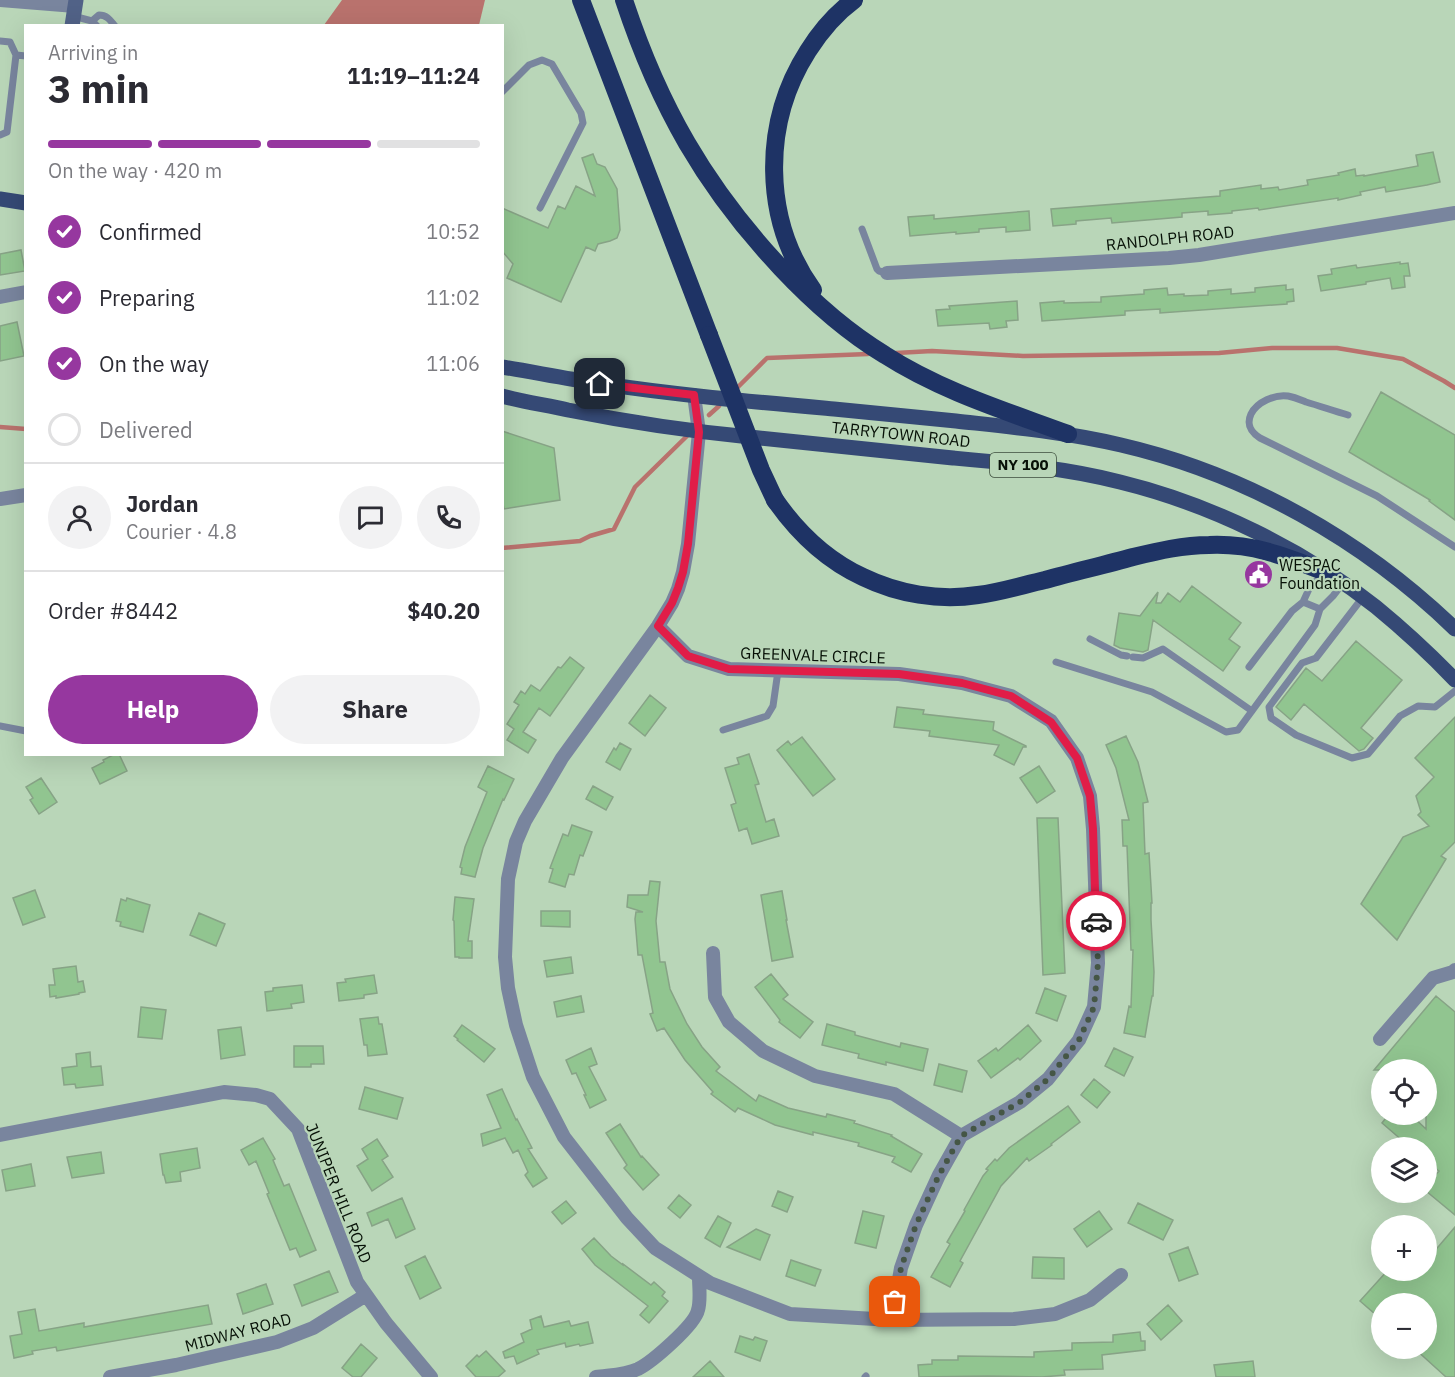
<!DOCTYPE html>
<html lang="en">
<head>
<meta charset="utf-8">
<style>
  :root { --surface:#fff; --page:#f2f2f3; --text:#2b2b33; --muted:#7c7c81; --line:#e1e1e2; --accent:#96379f }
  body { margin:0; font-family:"IBM Plex Sans",sans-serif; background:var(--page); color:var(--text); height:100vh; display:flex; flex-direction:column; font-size:22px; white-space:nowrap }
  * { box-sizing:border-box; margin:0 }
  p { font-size:20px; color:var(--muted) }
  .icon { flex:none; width:33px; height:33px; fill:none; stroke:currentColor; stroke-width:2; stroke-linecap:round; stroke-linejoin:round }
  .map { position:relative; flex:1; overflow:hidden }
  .details { position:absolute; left:24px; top:24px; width:480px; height:732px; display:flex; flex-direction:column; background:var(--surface); border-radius:0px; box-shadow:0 6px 24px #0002 }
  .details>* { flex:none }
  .tools { position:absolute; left:1371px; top:1059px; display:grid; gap:12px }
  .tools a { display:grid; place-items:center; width:66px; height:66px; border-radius:50%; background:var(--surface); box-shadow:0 6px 24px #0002; font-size:30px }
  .pin { position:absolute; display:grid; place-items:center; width:51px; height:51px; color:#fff; margin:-26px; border-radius:12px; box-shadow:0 3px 9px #0006 }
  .courier { position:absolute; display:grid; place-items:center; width:60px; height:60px; margin:-30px; border:4px solid #e11d48; border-radius:50%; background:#fff; color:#222; box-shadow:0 2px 8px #0007 }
  .overview em { font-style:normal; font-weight:800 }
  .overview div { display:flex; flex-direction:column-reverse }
  .overview { display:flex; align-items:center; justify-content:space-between; height:102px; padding:0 24px }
  h1 { font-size:39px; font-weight:800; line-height:45px }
  .bar { display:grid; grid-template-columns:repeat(4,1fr); gap:9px 6px; align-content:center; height:72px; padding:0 24px }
  .bar i { height:8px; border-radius:4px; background:var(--line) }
  .bar .on { background:var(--accent) }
  .bar p { grid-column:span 4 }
  .line { display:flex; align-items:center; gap:15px; padding:0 24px; border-top:2px solid var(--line) }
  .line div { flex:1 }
  .round { display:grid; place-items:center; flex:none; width:63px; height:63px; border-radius:32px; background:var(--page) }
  ol { padding:0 24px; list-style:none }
  li { display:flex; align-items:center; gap:18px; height:66px }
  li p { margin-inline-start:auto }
  li .icon { padding:6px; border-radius:50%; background:var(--accent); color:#fff; stroke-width:4 }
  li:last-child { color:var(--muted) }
  li i { width:33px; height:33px; border:3px solid var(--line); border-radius:50% }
  .button { display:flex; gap:12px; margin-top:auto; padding:12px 24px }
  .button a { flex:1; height:69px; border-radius:36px; background:var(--accent); color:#fff; font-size:24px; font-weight:800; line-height:69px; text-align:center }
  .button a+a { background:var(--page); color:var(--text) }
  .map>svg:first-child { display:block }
</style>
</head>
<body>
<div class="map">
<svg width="1455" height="1377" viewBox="0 0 1455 1377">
  <rect width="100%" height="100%" fill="#b9d6b8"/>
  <!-- water -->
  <path fill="#b9726d" d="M342,0H485L479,25H324Z"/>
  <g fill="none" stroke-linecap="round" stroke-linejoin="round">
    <!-- stream -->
    <path stroke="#b9726d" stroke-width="4.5" d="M896,353L932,351L1023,356L1219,353L1272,348H1337L1403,359L1444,381L1455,388
      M736,389L767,358L868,354
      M709,415L719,406
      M0,427L26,429
      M502,548L580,541L590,536L614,529L635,487L687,436"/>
  </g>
  <!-- building -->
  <path fill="#91c590" stroke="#87a386" stroke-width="1.5" d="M1433,152L1440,182L1427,185L1386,192L1385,187L1360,192L1361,195L1338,200V198L1259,210L1258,208L1232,211V213L1208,215V211L1182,213V217L1112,223L1111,218L1076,221V224L1053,226L1051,209L1220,196V191L1261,185V189L1278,187L1279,190L1308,185L1307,180L1339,175L1338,173L1355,169L1356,176L1364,175V176L1418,166L1416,155Z
    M593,154L597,164L605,167L617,189L620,230L617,238L610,241L598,244L595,251L586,247L561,302L507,278L513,264L502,251V208L548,228L558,206L565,209L576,186L595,196L582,158Z
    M1029,211L1030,230L1006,232V227L979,229V232L956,234V232L910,236L908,217L934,215V219Z
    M21,250L25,271L0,275V254Z
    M1400,262V264L1408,263L1410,276H1404L1405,287L1392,289L1390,278L1366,282V284L1321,291L1318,276L1332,274L1331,269L1356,265L1357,268Z
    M1286,285V290L1293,289L1294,301L1287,302V304L1160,313V309L1125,311V315L1042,321L1040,303L1064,301V303L1101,302V297L1144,294V290L1167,288L1168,295L1184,294V296L1208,295V291L1231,289V294L1255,292V288Z
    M1017,301L1018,320L1006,321L1007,327L990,329L989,323L938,326L936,310L950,309L949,306Z
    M17,322L24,356L0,361V326Z
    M1381,392L1455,435V520L1429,501L1430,500L1349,452Z
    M502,431L554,448L560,500L504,509L502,499Z
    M1192,586L1241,623L1229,639L1240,647L1223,671L1153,620L1148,650L1143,652L1120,648L1114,645L1119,613L1140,616L1158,592L1156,603H1161L1168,593L1180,602Z
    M1356,641L1402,680L1361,728L1373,738L1364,749L1359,751L1304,704L1291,720L1276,707L1306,668L1322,681Z
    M570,657L584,668L550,716L539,708L523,732L536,740L528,753L507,740L514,729L507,724L519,705L514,702L521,691L525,694L531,685L540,691L558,667L561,668Z
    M650,695L666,708L645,736L629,723Z
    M897,707L924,710L923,714L994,722L993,730L1026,746V747H1023L1014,765L994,755L999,745L929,736L930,731L894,727Z
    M1455,717V842L1441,856L1446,859L1397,940L1361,904L1403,837L1429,826L1418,815L1421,812L1416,796L1434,777L1415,758Z
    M1126,736L1138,762L1148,802L1143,803L1145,854L1149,853L1152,903H1151V920L1154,972L1153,996H1152L1145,1037L1124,1033L1129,1006L1131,1007L1133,950H1131L1127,846H1123L1122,820H1129L1116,768L1106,745Z
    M802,737L835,779L813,796L777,750L788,741L791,745Z
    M620,743L631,749L620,770L606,762L614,748L616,750Z
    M115,754H119L127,771L100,784L92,768L104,762L103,760Z
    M749,754L759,784L755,785L766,822L774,819L779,836L752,844L747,828L739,831L731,805L736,803L725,768L739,764L737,758Z
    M488,766L514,779L504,800L503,799L483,848L475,877L461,874L462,868L460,867L465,847L487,792L478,787Z
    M1039,766L1055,791L1037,803L1020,778Z
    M41,778L57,802L39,814L30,800L33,798L26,787Z
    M593,786L613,797L606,810L586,799Z
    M1037,818H1058L1065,973L1043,975Z
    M572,825L592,832L583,856L580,855L574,875L569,874L565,887L549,882L553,869L550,868L563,834L568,836Z
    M650,881L660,882L656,921L660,962H665L670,989L687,1024L702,1047L720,1067L716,1071L756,1101L759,1095L788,1108L826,1117L827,1114L855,1121L854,1123L892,1135L891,1136L922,1154L911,1172L892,1162L895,1157L858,1146L859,1143L813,1132V1135L775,1125L738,1108L735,1112L711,1094L713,1092L685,1060L664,1028L657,1031L650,1014L653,1013L642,955H638L635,919L636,912H643L627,907L628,895H648Z
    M35,890L45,917L23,925L13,898Z
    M782,891L787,920H786L793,957L772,961L761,895Z
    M455,897L474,899L468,941H472V958H459V957H455L454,921L453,920Z
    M127,898L150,905L143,932L120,926L121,922L116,921L121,899L126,901Z
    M541,911H570V927L541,926Z
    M199,913L225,924L216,946L190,935Z
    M571,957L573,973L547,977L544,961Z
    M76,966L78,982L83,981L85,992L79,993V994L56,998V996L50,997L49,985H55L53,969Z
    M771,974L788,995L783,999L813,1022L800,1038L779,1022L780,1020L755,987Z
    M374,975L377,993L364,995V998L339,1001L337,983L346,982L345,979Z
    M302,985L304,1002L291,1004L292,1008L267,1011L265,992L273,991V988Z
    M1045,988L1066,996L1057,1021L1036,1013Z
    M581,996L584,1012L557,1017L554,1002Z
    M1436,996L1455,1012V1215L1426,1191V1185L1439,1171L1426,1161V1148H1411L1382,1123L1389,1114H1410L1426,1129V1070H1374Z
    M141,1007L166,1010L162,1039L138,1037Z
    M378,1017L379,1024H382L387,1054L368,1056L367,1045H364L360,1019Z
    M827,1024L855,1032V1035L900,1047L901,1043L928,1049L923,1071L886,1062V1065L858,1058L859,1054L822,1045Z
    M462,1025L495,1049L484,1062L457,1040L458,1039L454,1036Z
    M1028,1025L1041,1041L1020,1060L1018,1058L991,1078L978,1061L996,1048L998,1051Z
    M241,1027L245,1055L221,1059L218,1030Z
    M294,1046H323L324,1064H311V1067H294Z
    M591,1048L597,1064L589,1067L606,1100L590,1108L584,1095H586L576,1073L572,1074L566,1060Z
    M1114,1048L1133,1057L1124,1076L1105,1066Z
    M90,1052L91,1067L101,1066L103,1085L76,1088L75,1084L64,1085L62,1068L77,1066L76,1054Z
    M939,1064L967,1071L962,1092L934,1085Z
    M1094,1079L1110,1092L1097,1108L1081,1095Z
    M365,1087L403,1098L397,1119L359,1109Z
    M502,1089L516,1120L517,1119L532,1148L528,1149L547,1178L533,1187L525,1175L528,1172L518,1150L513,1153L505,1138L483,1146L481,1134L501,1128L487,1095Z
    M1068,1106L1080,1122L1051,1144L1052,1145L1029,1161L1027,1158L1001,1186L960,1261L963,1263L950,1287L931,1277L950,1244L947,1242L965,1211L964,1210L983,1176L988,1170L986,1169L995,1159L997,1161L1009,1148Z
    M620,1124L641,1157L642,1156L659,1175L643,1190L624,1168L627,1165L606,1133Z
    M263,1138L275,1159L273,1160L284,1186L289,1184L316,1250L300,1257L296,1248L290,1250L267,1194L269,1193L256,1161L249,1165L241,1150Z
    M377,1139L388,1156L382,1160L393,1177L372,1191L357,1166L368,1159L362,1149Z
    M197,1148L200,1168L180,1172L181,1181L166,1183L164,1175H163L160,1154Z
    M101,1152L104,1173L72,1178L67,1157Z
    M31,1164L35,1186L6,1191L2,1170Z
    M778,1191L793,1197L787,1212L772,1206Z
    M679,1195L691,1205L680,1218L668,1208Z
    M402,1198L415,1229L396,1238L388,1219L372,1226L367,1213Z
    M566,1201L576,1213L562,1224L552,1212Z
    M1138,1203L1173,1220L1163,1240L1128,1223Z
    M863,1211L884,1216L876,1248L855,1243Z
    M1099,1211L1112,1229L1087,1247L1074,1229Z
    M718,1216L731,1223L720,1247L705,1238Z
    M1455,1227V1377H1446L1414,1348H1426V1304H1382V1320L1360,1301L1388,1270H1426V1247L1433,1253Z
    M756,1229L770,1235L760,1260L727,1247Z
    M594,1238L611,1256L623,1265V1264L651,1285L654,1282L665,1292L662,1296L668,1301L649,1323L640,1315L648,1306L595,1265L582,1249Z
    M1188,1247L1198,1274L1179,1281L1169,1254Z
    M425,1256L441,1288L420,1299L405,1266Z
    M1033,1257L1064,1258V1279L1032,1278Z
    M791,1260L821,1270L815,1286L786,1276Z
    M329,1271L338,1292L302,1306L294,1285Z
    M266,1284L273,1304L243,1314L237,1294Z
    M208,1305L212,1324L57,1351L56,1347L32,1351L33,1354L14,1358L10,1336L22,1334L18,1312L35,1309L39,1331L84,1323V1327Z
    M1168,1305L1182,1321L1161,1340L1147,1324Z
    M541,1316L544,1327L569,1321L571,1326L588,1322L593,1343L580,1346L579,1344L566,1347L565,1343L537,1350L539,1354L517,1364L514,1356L505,1358L503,1352L524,1342L521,1334L532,1329L530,1320Z
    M1140,1332L1141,1341H1145V1350L1102,1355L1103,1369L1064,1370L1065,1375L1042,1377L987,1376L919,1377L918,1365L932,1364V1360H958V1356L1034,1357V1352L1072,1350V1343L1113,1342V1335Z
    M740,1336L753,1340L755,1337L767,1341L760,1361L735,1352Z
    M361,1344L377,1358L361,1377H353L342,1368Z
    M486,1351L505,1371L498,1377H476L466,1366L477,1355L479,1357Z
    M710,1361L724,1377H693Z
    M1253,1361L1255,1377H1216L1214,1365Z"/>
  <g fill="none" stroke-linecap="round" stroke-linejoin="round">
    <!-- service -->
    <path stroke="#79859e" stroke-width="7" d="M73,16L92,21L97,26
      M92,21L99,15C107,15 110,20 115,26
      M0,41L10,42L16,55L7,132L0,135
      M16,55L26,56
      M502,92L529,65L542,60L552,64L581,113L583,123L540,208
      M862,229L877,269L879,271L887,273
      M1348,415C1334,411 1320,406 1306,402C1301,400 1294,397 1288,396C1275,394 1257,402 1251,414C1246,425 1251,432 1260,438L1377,496L1455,547
      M1363,597L1316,658L1302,663L1269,707L1271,718L1296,735L1352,758L1368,754L1400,716L1418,706L1435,707L1455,691
      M1303,602L1320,609
      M1090,639L1121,655L1127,656
      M1133,657L1143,658L1163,649L1252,711
      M1056,662L1152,692L1226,732L1238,730L1315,625L1320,609L1333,596L1343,583
      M1249,667L1292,611L1303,602L1309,589L1316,581L1326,574
      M0,726L26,731
      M723,730L767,716L773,706L778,671
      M865,1377L866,1376"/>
    <!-- minor -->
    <path stroke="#79859e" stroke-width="14" d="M0,0L75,6
      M887,273L1169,258L1199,255L1455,213
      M0,297L26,292
      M0,499L26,495
      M658,626L688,656L729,669L899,674L962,683L1011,696L1051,721L1077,758L1090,796L1093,829L1098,963L1094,1007L1079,1040L1048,1079L1020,1102L961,1136L939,1175L916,1225L901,1268L892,1320L790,1314L710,1283L655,1248L627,1218L564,1137L533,1077L516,1025L508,988L505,957L508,879L516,842L525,821L562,758L658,626L672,603L678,589L683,572L688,544L699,432L694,395
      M713,953L715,997L729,1022L763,1051L815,1076L894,1094L961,1136
      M1380,1039L1433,978L1453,972L1455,970
      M0,1135L224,1092L256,1095L270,1099L298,1129L357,1282L386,1323L431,1377
      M892,1320L1014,1319L1055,1314L1090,1300L1121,1275
      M110,1377L176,1365L277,1342L313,1328L366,1295
      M596,1377C609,1375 625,1375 638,1369C652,1362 695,1325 698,1310C701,1300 699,1287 699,1277"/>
    <!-- secondary -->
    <path stroke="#516287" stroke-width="15" d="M72,26L76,0"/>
    <!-- primary -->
    <path stroke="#354975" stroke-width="15" d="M0,199L26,203
      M502,367C534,372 566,379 597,383C676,395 756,402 834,409C875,413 915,417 956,421C1011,427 1067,432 1121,445C1246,474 1363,540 1455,629
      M502,396C523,402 546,405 568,410C628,422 688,431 750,437C817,444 885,451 953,458C1009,463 1066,468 1120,482C1210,504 1303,549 1376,607C1404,630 1430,654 1455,680"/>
    <!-- motorway -->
    <path stroke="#1e3365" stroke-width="18" d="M581,0L709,335
      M624,0C659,106 705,187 781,268C812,301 847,332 885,355C941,391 1006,411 1068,434
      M813,290C762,219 762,123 808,51C820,32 835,14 854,0
      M775,500C798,533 826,560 863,577C898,594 939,601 978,595C1001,592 1023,585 1045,580C1074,572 1104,565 1133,557C1158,551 1183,545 1209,545C1254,543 1287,557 1328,573"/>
    <!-- motorway-bridge -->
    <path stroke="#1e3365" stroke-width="18" d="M709,335L761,470L775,500"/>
  </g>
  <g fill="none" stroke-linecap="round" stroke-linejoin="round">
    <!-- done -->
    <path stroke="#455645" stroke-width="6" stroke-dasharray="0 10.8" d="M895,1302L901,1268L916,1225L939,1175L961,1136L1020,1102L1048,1079L1079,1040L1094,1007L1098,963L1096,921"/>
    <!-- route -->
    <path stroke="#e11d48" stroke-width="8" d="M600,384L694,395L699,432L688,544L683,572L678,588L672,603L658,626L688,656L729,669L899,674L962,683L1011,696L1051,722L1077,758L1090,796L1093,829L1096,921"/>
  </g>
  <!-- icons -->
  <defs>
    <symbol id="civic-disc" viewBox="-11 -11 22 22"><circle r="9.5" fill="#96379f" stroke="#b9d6b8"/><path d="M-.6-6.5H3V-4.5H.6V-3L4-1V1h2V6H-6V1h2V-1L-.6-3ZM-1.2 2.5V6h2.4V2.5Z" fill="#fff"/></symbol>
  </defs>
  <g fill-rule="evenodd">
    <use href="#civic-disc" x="1242" y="558" width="33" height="33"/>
  </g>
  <g text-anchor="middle" stroke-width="4.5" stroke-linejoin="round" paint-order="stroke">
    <!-- shield labels -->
    <rect fill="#b9d6b8" stroke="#3c4c3c" stroke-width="1.5" x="990" y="453" width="66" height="24" rx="4.5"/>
    <g font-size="15" font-weight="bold" fill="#071107">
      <text x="1023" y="470">NY 100</text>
    </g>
    <!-- street labels -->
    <g font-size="16" fill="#071107" stroke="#b9d6b8">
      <text transform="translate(1170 238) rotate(-6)" y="6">RANDOLPH ROAD</text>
      <text transform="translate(901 434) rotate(6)" y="6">TARRYTOWN ROAD</text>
      <text transform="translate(813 655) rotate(2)" y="6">GREENVALE CIRCLE</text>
      <text transform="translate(339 1193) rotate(68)" y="6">JUNIPER HILL ROAD</text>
      <text transform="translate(238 1332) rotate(-15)" y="6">MIDWAY ROAD</text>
    </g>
    <!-- poi labels -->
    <g font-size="16" fill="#071107" stroke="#b9d6b8" text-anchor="start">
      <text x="1279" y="571">WESPAC<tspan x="1279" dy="18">Foundation</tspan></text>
    </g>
  </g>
</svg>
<div class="tools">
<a><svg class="icon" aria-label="locate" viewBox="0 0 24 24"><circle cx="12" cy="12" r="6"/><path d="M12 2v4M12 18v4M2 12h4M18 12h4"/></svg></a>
<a><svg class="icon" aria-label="layers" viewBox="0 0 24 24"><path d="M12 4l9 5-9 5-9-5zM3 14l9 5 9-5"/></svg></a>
<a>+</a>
<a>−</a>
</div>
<div class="pin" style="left:895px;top:1302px;background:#ea580c"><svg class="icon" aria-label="bag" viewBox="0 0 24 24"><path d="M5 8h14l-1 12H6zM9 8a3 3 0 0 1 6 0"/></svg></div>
<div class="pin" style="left:600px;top:384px;background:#1f2937"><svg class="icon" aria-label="home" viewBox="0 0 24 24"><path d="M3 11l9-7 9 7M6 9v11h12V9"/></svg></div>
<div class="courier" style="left:1096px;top:921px"><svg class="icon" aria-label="car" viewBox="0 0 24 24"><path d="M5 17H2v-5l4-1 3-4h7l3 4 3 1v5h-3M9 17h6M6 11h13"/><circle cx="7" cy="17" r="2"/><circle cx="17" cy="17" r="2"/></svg></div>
<section class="details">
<div class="overview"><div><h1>3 min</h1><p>Arriving in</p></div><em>11:19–11:24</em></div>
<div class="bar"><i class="on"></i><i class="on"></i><i class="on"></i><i></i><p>On the way · 420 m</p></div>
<ol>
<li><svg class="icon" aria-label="check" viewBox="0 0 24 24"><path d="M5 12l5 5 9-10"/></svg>Confirmed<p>10:52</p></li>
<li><svg class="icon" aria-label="check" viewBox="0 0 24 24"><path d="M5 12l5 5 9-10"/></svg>Preparing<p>11:02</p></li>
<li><svg class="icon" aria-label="check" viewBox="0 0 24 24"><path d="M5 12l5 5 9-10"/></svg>On the way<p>11:06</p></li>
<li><i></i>Delivered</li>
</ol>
<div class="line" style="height:108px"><a class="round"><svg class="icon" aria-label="person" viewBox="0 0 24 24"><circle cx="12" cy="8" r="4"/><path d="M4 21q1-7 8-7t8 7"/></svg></a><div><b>Jordan</b><p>Courier · 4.8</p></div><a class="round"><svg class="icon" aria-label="chat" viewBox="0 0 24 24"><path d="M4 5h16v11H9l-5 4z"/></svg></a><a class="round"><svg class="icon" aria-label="phone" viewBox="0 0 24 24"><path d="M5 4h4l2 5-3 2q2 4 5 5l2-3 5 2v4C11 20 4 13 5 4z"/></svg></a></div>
<div class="line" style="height:78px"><div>Order #8442</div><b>$40.20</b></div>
<div class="button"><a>Help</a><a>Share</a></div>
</section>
</div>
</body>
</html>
